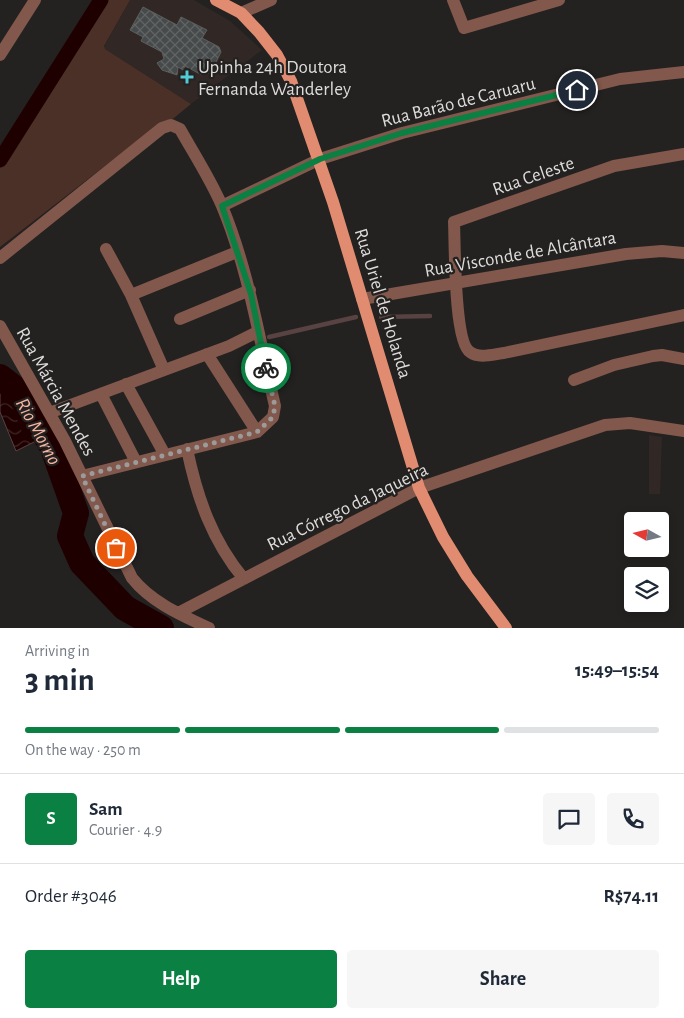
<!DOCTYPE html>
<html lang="en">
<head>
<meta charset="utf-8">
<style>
  :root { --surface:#fff; --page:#f6f6f7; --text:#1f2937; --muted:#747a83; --line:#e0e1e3; --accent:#0b8043 }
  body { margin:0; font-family:"Alegreya Sans",sans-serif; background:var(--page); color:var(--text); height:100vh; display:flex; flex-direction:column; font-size:19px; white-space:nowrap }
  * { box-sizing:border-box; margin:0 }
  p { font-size:16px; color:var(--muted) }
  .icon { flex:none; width:28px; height:28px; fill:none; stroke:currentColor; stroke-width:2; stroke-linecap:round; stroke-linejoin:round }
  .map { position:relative; height:628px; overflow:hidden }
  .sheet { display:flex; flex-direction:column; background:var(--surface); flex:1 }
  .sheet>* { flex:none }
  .needle { width:32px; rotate:278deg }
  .fabs { position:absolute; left:624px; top:512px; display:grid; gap:10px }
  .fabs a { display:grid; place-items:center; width:45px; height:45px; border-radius:5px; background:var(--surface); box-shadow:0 2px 8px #0003; font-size:25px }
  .pin { position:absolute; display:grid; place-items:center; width:42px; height:42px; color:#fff; margin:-21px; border:2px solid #fff; border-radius:50%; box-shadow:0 1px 5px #0007 }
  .courier { position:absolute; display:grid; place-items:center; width:50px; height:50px; margin:-25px; border:4px solid #0b8043; border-radius:50%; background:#fff; color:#222; box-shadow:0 1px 6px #0007 }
  .head em { font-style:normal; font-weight:700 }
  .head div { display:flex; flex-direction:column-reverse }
  .head { display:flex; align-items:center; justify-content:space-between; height:85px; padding:0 25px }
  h1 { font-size:32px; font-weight:700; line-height:38px }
  .bar { display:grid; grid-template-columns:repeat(4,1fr); gap:8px 5px; align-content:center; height:60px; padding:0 25px }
  .bar i { height:6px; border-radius:4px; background:var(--line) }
  .bar .active { background:var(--accent) }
  .bar p { grid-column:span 4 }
  .line { display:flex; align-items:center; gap:12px; padding:0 25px; border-top:1px solid var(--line) }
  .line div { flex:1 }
  .round { display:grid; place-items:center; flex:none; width:52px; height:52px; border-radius:5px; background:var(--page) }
  .button { display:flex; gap:10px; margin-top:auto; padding:10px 25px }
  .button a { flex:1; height:58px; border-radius:5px; background:var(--accent); color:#fff; font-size:20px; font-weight:700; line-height:58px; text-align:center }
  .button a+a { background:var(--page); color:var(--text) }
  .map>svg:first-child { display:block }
</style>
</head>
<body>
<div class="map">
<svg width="684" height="628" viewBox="0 0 684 628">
  <defs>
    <pattern id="water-waves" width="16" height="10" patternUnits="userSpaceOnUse" patternTransform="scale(1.25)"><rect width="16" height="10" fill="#1f0000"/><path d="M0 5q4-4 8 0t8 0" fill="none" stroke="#3f2525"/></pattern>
    <pattern id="building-cross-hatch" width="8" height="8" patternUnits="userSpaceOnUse" patternTransform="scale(1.25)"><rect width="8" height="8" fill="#474a4b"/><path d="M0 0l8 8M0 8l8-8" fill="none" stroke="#616464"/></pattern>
  </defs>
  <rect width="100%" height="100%" fill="#242121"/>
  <!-- built -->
  <path fill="#312825" d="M130,0H194L230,21L262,50L191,104L105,49L104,47Z
    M649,435L662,437L660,494H649Z"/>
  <!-- green -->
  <path fill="#4b3028" d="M97,0H130L104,46L105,49L191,104L169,122L158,125L0,247V153Z"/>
  <!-- water -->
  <path fill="url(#water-waves)" stroke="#584242" d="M0,366L42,438L16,451L0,412Z"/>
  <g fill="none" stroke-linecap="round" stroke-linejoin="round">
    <!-- stream -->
    <path stroke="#584242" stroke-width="4.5" d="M381,317L430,316
      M269,337L356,317"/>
    <!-- canal -->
    <path stroke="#1f0000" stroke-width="15" d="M0,160L101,0"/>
    <!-- river -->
    <path stroke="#1f0000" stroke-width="26" d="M0,377L18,391L27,407L32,423L43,431L53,448L76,513L70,536L82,563L125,608L161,628"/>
  </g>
  <!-- building -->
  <path fill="url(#building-cross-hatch)" stroke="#5b5e5f" d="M143,7L177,25L181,17L207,30L202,38L219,47L221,52L210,74L204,71L202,75L185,66L183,70L178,67L177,75L162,70L157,63L164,59L162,52L141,41L143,37L130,30Z"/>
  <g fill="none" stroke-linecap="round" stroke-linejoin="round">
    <!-- minor -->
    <path stroke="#81584b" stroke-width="12" d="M453,0L464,28L559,0
      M241,13L271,0
      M0,55L35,0
      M684,154L614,166L454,222C455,243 454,342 470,352C479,359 494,354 504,353L684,315
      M222,206L320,159L402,133L620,79L684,72
      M106,249L131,295L164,370
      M0,258L162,128L171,125L180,129C194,154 211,180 222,206C249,271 259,339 275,406L273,417L257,432L82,476
      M131,295L237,252
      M362,299L626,254L662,251L684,253
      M180,319L250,290
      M0,326L65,441L132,578C151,602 181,615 209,628
      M207,354L257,432
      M574,380L614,365L653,356L662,355L684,359
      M126,384L165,455
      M101,394L136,462
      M49,413L229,346L257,332
      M187,449C197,497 212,541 244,579
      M178,613L419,488L605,425L630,423L684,431"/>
    <!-- major -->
    <path stroke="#e18c71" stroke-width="12" d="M216,0L241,13L259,32L277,55L291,81L333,202L419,488L443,537L467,576L506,628"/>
  </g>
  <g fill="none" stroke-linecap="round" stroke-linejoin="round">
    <!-- done -->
    <path stroke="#9d9b9a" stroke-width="5" stroke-dasharray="0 9" d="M116,548L82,476L257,432L273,417L275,406L266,368"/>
    <!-- route -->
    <path stroke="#0b8043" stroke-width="6" d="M266,368L251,294L222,206L320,159L402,133L577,90"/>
  </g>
  <!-- markers -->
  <path fill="#52cbd7" stroke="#242121" stroke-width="2" d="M184.5 69.5h5v5h5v5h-5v5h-5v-5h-5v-5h5z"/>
  <g text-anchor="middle" stroke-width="4.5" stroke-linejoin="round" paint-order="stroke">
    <!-- poi labels -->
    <g font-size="19" fill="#dedcdb" stroke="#242121" text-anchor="start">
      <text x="198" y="73">Upinha 24h Doutora<tspan x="198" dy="22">Fernanda Wanderley</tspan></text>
    </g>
    <!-- street labels -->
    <g font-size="19" fill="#dedcdb" stroke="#242121">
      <text transform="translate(458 101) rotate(-14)" y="7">Rua Barão de Caruaru</text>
      <text transform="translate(533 175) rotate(-19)" y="7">Rua Celeste</text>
      <text transform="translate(520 253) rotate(-10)" y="7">Rua Visconde de Alcântara</text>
      <text transform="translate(384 303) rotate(73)" y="7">Rua Uriel de Holanda</text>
      <text transform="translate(57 391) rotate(61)" y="7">Rua Márcia Mendes</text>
      <text transform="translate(347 506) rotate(-26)" y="7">Rua Córrego da Jaqueira</text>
    </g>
    <!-- water labels -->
    <g font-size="20" font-style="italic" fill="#f5b5a0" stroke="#242121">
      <text transform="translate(39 431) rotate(61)" y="7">Rio Morno</text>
    </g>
  </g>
</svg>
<div class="fabs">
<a><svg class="needle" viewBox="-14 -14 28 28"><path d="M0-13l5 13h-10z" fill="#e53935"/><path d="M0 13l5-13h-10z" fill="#747a83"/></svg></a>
<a><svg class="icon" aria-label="layers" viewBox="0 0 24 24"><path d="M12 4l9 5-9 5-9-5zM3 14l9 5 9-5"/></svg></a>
</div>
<div class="pin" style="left:116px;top:548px;background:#ea580c"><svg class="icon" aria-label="bag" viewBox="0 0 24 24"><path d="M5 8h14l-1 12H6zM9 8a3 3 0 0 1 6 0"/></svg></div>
<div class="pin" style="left:577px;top:90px;background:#1f2937"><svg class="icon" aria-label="home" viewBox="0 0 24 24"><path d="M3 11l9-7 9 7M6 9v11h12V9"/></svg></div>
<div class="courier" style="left:266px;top:368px"><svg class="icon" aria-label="bike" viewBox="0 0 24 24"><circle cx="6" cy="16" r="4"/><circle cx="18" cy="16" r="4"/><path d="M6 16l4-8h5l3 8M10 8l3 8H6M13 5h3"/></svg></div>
</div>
<section class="sheet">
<div class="head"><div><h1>3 min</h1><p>Arriving in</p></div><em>15:49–15:54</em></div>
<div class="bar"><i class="active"></i><i class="active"></i><i class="active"></i><i></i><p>On the way · 250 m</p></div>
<div class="line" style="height:90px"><b class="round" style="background:var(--accent);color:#fff">S</b><div><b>Sam</b><p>Courier · 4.9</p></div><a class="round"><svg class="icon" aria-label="chat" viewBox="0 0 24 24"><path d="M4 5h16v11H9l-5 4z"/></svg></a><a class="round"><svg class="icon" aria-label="phone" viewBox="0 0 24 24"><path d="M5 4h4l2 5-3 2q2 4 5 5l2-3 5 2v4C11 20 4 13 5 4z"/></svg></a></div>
<div class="line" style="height:65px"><div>Order #3046</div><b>R$74.11</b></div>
<div class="button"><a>Help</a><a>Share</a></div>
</section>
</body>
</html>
